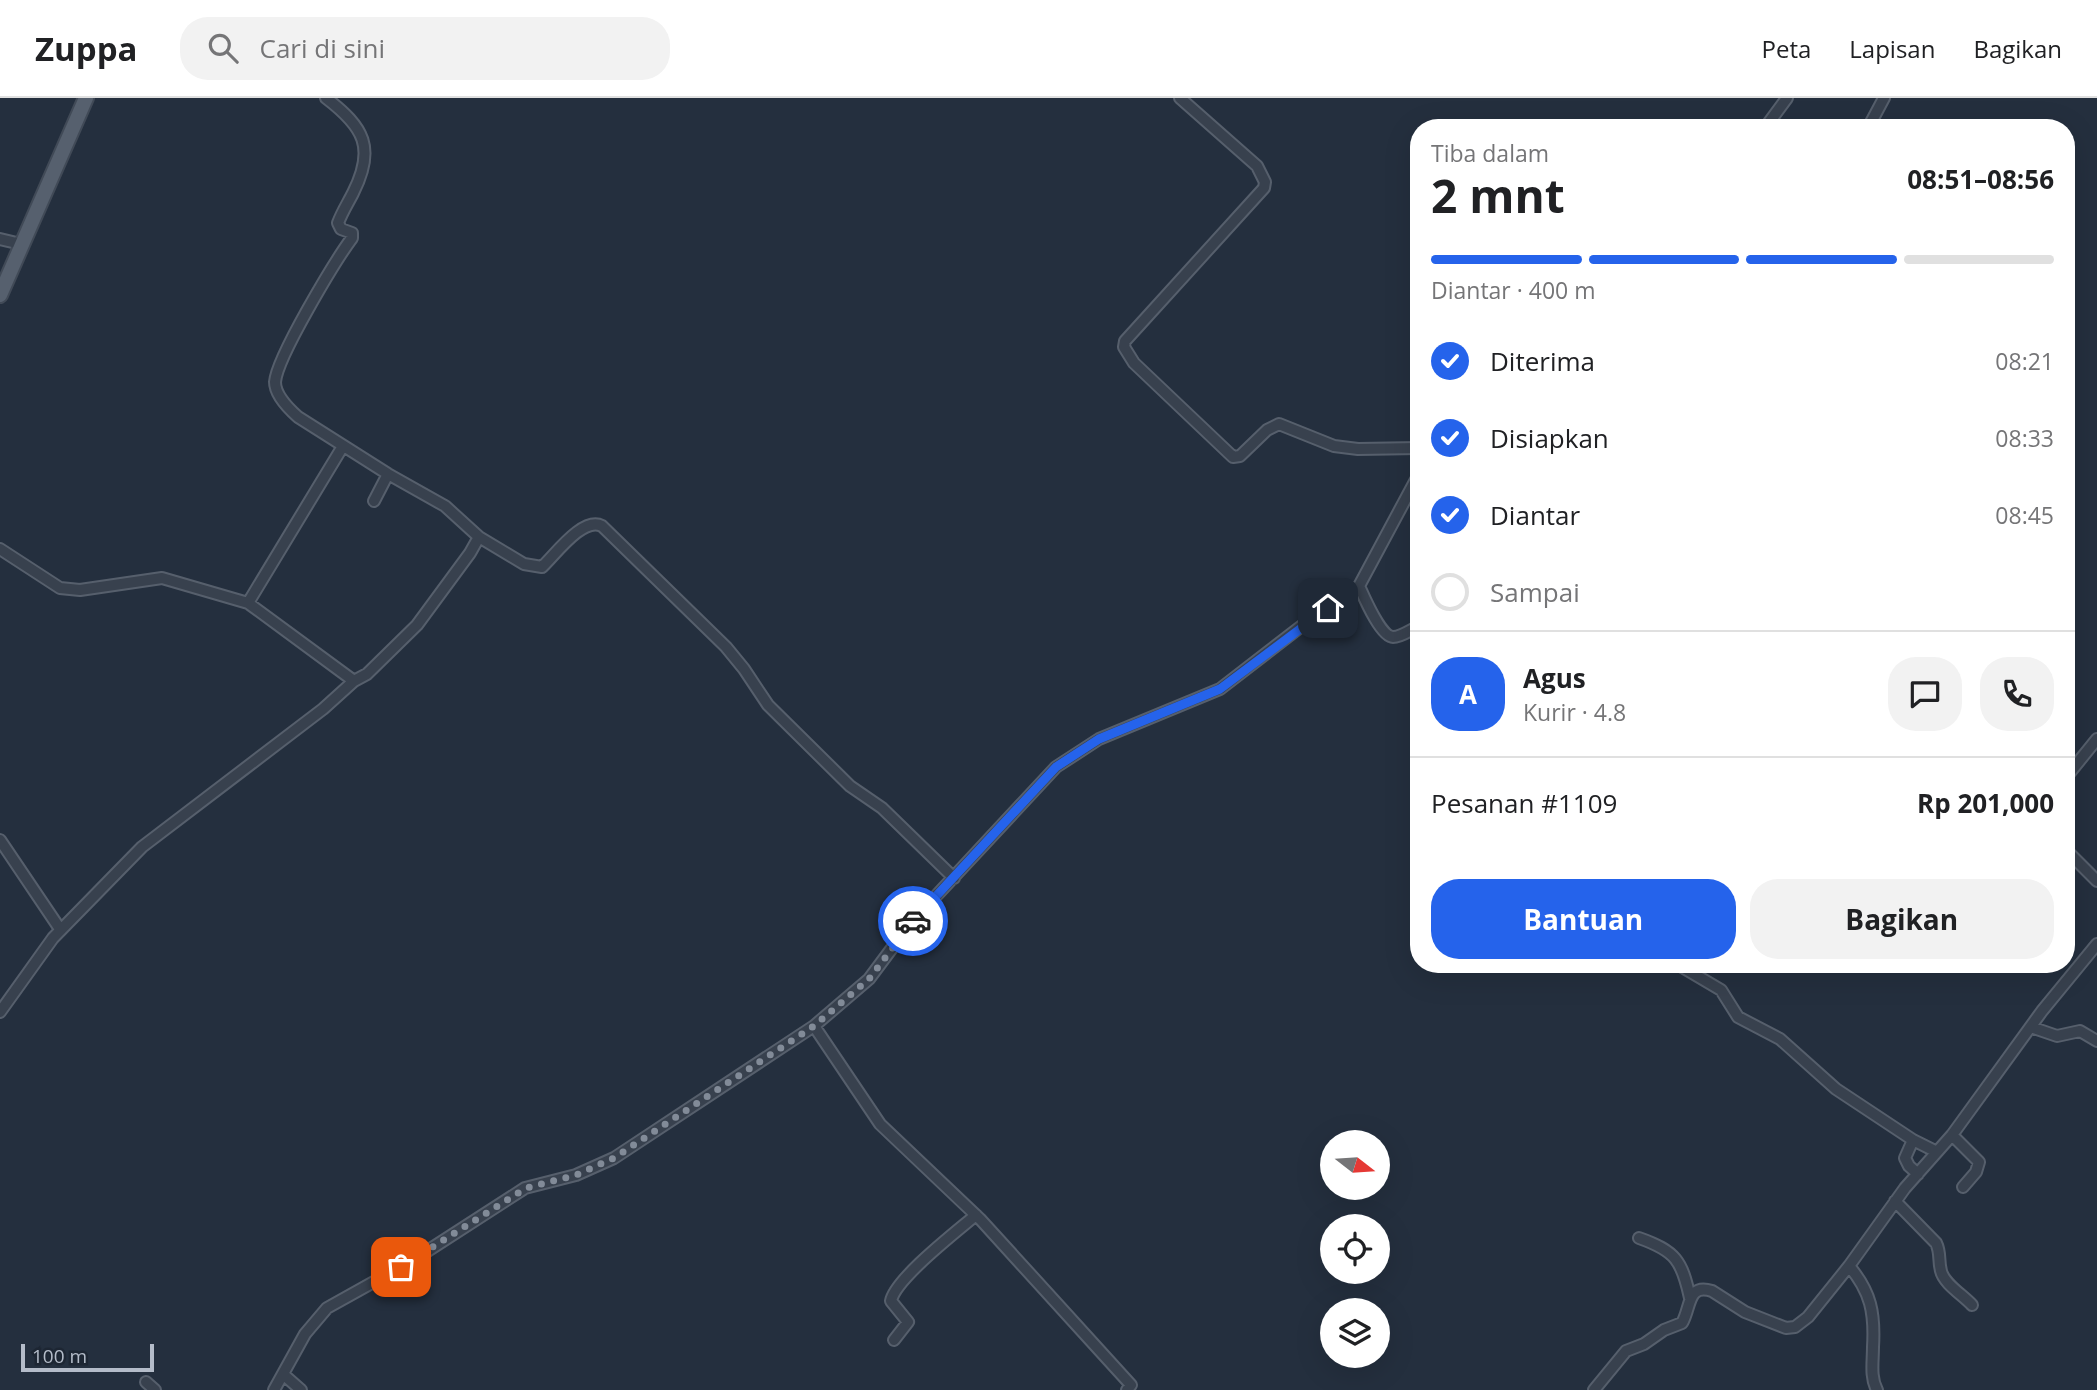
<!DOCTYPE html>
<html lang="id">
<head>
<meta charset="utf-8">
<style>
  :root { --surface:#fff; --page:#f2f2f2; --text:#202124; --muted:#757577; --line:#e0e0e0; --accent:#2563eb }
  body { margin:0; font-family:"Open Sans",sans-serif; background:var(--page); color:var(--text); height:100vh; display:flex; flex-direction:column; font-size:26px; white-space:nowrap }
  * { box-sizing:border-box; margin:0 }
  p { font-size:23px; color:var(--muted) }
  .icon { flex:none; width:38px; height:38px; fill:none; stroke:currentColor; stroke-width:2; stroke-linecap:round; stroke-linejoin:round }
  .map { position:relative; flex:1; overflow:hidden }
  .side { position:absolute; left:1410px; top:21px; width:665px; height:854px; display:flex; flex-direction:column; background:var(--surface); border-radius:28px; box-shadow:0 7px 28px #0002 }
  .side>* { flex:none }
  .needle { width:46px; rotate:107deg }
  .buttons { position:absolute; left:1320px; top:1032px; display:grid; gap:14px }
  .buttons a { display:grid; place-items:center; width:70px; height:70px; border-radius:50%; background:var(--surface); box-shadow:0 7px 28px #0002; font-size:35px }
  .scale { position:absolute; left:21px; bottom:18px; width:133px; box-sizing:border-box; padding-left:7px; border:4px solid #b4bcc9; border-top:0; font-size:19px; line-height:24px; white-space:nowrap; color:#b4bcc9; -webkit-text-stroke:5px #1d2633; paint-order:stroke }
  .pin { position:absolute; display:grid; place-items:center; width:60px; height:60px; color:#fff; margin:-30px; border-radius:14px; box-shadow:0 4px 10px #0006 }
  .courier { position:absolute; display:grid; place-items:center; width:70px; height:70px; margin:-35px; border:5px solid #2563eb; border-radius:50%; background:#fff; color:#222; box-shadow:0 2px 9px #0007 }
  .overview em { font-style:normal; font-weight:700 }
  .overview div { display:flex; flex-direction:column-reverse }
  .overview { display:flex; align-items:center; justify-content:space-between; height:119px; padding:0 21px }
  h1 { font-size:46px; font-weight:700; line-height:52px }
  .bar { display:grid; grid-template-columns:repeat(4,1fr); gap:10px 7px; align-content:center; height:84px; padding:0 21px }
  .bar i { height:9px; border-radius:5px; background:var(--line) }
  .bar .active { background:var(--accent) }
  .bar p { grid-column:span 4 }
  .line { display:flex; align-items:center; gap:18px; padding:0 21px; border-top:2px solid var(--line) }
  .line div { flex:1 }
  .round { display:grid; place-items:center; flex:none; width:74px; height:74px; border-radius:28px; background:var(--page) }
  ol { padding:0 21px; list-style:none }
  li { display:flex; align-items:center; gap:21px; height:77px }
  li p { margin-inline-start:auto }
  li .icon { padding:7px; border-radius:50%; background:var(--accent); color:#fff; stroke-width:4 }
  li:last-child { color:var(--muted) }
  li i { width:38px; height:38px; border:4px solid var(--line); border-radius:50% }
  .primary-button { display:flex; gap:14px; margin-top:auto; padding:14px 21px }
  .primary-button a { flex:1; height:80px; border-radius:28px; background:var(--accent); color:#fff; font-size:28px; font-weight:700; line-height:80px; text-align:center }
  .primary-button a+a { background:var(--page); color:var(--text) }
  header { display:flex; align-items:center; gap:42px; box-sizing:border-box; height:98px; padding:0 35px; background:var(--surface); border-bottom:2px solid var(--line) }
  header strong { font-size:33px }
  nav { display:flex; gap:38px; margin-inline-start:auto; font-size:24px }
  .search { width:490px; height:63px; background:var(--page); display:flex; align-items:center; gap:18px; box-sizing:border-box; padding:0 24px; border-radius:28px; color:var(--muted); font-size:26px }
  .map>svg:first-child { display:block }
</style>
</head>
<body>
<header>
<strong>Zuppa</strong>
<div class="search"><svg class="icon" aria-label="search" viewBox="0 0 24 24"><circle cx="10" cy="10" r="6"/><path d="M15 15l6 6"/></svg>Cari di sini</div>
<nav><a>Peta</a><a>Lapisan</a><a>Bagikan</a></nav>
</header>
<div class="map">
<svg width="2097" height="1292" viewBox="0 0 2097 1292">
  <rect width="100%" height="100%" fill="#242f3e"/>
  <g fill="none" stroke-linecap="round" stroke-linejoin="round">
    <defs>
      <path id="minor" d="M1180,0L1257,68L1265,84L1264,90L1125,243L1124,249L1134,265L1233,359L1240,358L1267,332L1279,326L1334,348L1358,351L1419,350
        M1765,30L1787,0
        M1868,30L1884,0
        M0,141L21,146
        M374,403L388,376
        M479,439L524,466L542,469C555,457 583,418 602,428L726,549L744,571L768,607L850,688L882,710L954,780
        M0,451L60,490L80,492L162,480L248,505L354,583L367,576L417,527L470,455L479,439L445,408L388,376L298,319C289,311 275,297 275,284C277,259 335,163 352,140V135L341,131L338,125C342,114 348,105 353,95C376,50 364,29 326,0
        M1359,488C1364,499 1381,539 1393,539C1401,539 1412,531 1419,528
        M248,505L343,348
        M2067,678L2097,641
        M0,742L60,831
        M2067,753L2097,783
        M1677,866L1721,892L1738,919L1780,941L1836,991L1913,1042L1937,1054
        M0,914L53,840L142,749L323,611L354,583
        M814,928L880,1026L980,1121L1131,1287L1127,1292
        M2031,929L2057,938L2080,933L2097,943
        M1952,1037L1979,1064L1976,1074L1963,1089
        M1913,1042L1905,1060L1909,1068L1918,1076
        M1895,1103L1936,1145C1941,1155 1938,1162 1941,1173C1944,1186 1963,1197 1972,1207
        M1639,1140C1676,1153 1682,1163 1690,1200
        M1849,1168C1871,1194 1875,1215 1873,1249C1873,1264 1870,1279 1877,1292
        M894,1242L908,1224L891,1203C895,1181 956,1134 976,1117
        M284,1277L301,1292
        M146,1284L155,1292
        M274,1292L305,1236L327,1210L415,1161L525,1090L576,1077L614,1060L814,928L869,881L910,826L1056,669L1099,641L1220,591L1312,520L1359,488L1419,376
        M1594,1292L1626,1253L1644,1246L1664,1232L1682,1225C1691,1210 1687,1185 1712,1193L1745,1214L1786,1230L1795,1229L1808,1219L1849,1168L1905,1090L1952,1037L2042,913L2097,846"/>
      <path id="major" d="M0,197L86,0"/>
    </defs>
    <!-- minor casing -->
    <use href="#minor" stroke="#565f6c" stroke-width="14"/>
    <!-- major casing -->
    <use href="#major" stroke="#414a57" stroke-width="18"/>
    <!-- minor -->
    <use href="#minor" stroke="#38414e" stroke-width="10"/>
    <!-- major -->
    <use href="#major" stroke="#56606e" stroke-width="14"/>
  </g>
  <g fill="none" stroke-linecap="round" stroke-linejoin="round">
    <!-- done -->
    <path stroke="#828b98" stroke-width="7" stroke-dasharray="0 12.6" d="M401,1169L526,1090L576,1077L614,1060L814,928L869,881L913,823"/>
    <!-- route -->
    <path stroke="#2563eb" stroke-width="9" d="M913,823L1056,669L1099,641L1220,591L1328,510"/>
  </g>
</svg>
<div class="buttons">
<a><svg class="needle" viewBox="-14 -14 28 28"><path d="M0-13l5 13h-10z" fill="#e53935"/><path d="M0 13l5-13h-10z" fill="#757577"/></svg></a>
<a><svg class="icon" aria-label="locate" viewBox="0 0 24 24"><circle cx="12" cy="12" r="6"/><path d="M12 2v4M12 18v4M2 12h4M18 12h4"/></svg></a>
<a><svg class="icon" aria-label="layers" viewBox="0 0 24 24"><path d="M12 4l9 5-9 5-9-5zM3 14l9 5 9-5"/></svg></a>
</div>
<div class="scale">100 m</div>
<div class="pin" style="left:401px;top:1169px;background:#ea580c"><svg class="icon" aria-label="bag" viewBox="0 0 24 24"><path d="M5 8h14l-1 12H6zM9 8a3 3 0 0 1 6 0"/></svg></div>
<div class="pin" style="left:1328px;top:510px;background:#1f2937"><svg class="icon" aria-label="home" viewBox="0 0 24 24"><path d="M3 11l9-7 9 7M6 9v11h12V9"/></svg></div>
<div class="courier" style="left:913px;top:823px"><svg class="icon" aria-label="car" viewBox="0 0 24 24"><path d="M5 17H2v-5l4-1 3-4h7l3 4 3 1v5h-3M9 17h6M6 11h13"/><circle cx="7" cy="17" r="2"/><circle cx="17" cy="17" r="2"/></svg></div>
<section class="side">
<div class="overview"><div><h1>2 mnt</h1><p>Tiba dalam</p></div><em>08:51–08:56</em></div>
<div class="bar"><i class="active"></i><i class="active"></i><i class="active"></i><i></i><p>Diantar · 400 m</p></div>
<ol>
<li><svg class="icon" aria-label="check" viewBox="0 0 24 24"><path d="M5 12l5 5 9-10"/></svg>Diterima<p>08:21</p></li>
<li><svg class="icon" aria-label="check" viewBox="0 0 24 24"><path d="M5 12l5 5 9-10"/></svg>Disiapkan<p>08:33</p></li>
<li><svg class="icon" aria-label="check" viewBox="0 0 24 24"><path d="M5 12l5 5 9-10"/></svg>Diantar<p>08:45</p></li>
<li><i></i>Sampai</li>
</ol>
<div class="line" style="height:126px"><b class="round" style="background:var(--accent);color:#fff">A</b><div><b>Agus</b><p>Kurir · 4.8</p></div><a class="round"><svg class="icon" aria-label="chat" viewBox="0 0 24 24"><path d="M4 5h16v11H9l-5 4z"/></svg></a><a class="round"><svg class="icon" aria-label="phone" viewBox="0 0 24 24"><path d="M5 4h4l2 5-3 2q2 4 5 5l2-3 5 2v4C11 20 4 13 5 4z"/></svg></a></div>
<div class="line" style="height:91px"><div>Pesanan #1109</div><b>Rp 201,000</b></div>
<div class="primary-button"><a>Bantuan</a><a>Bagikan</a></div>
</section>
</div>
</body>
</html>
